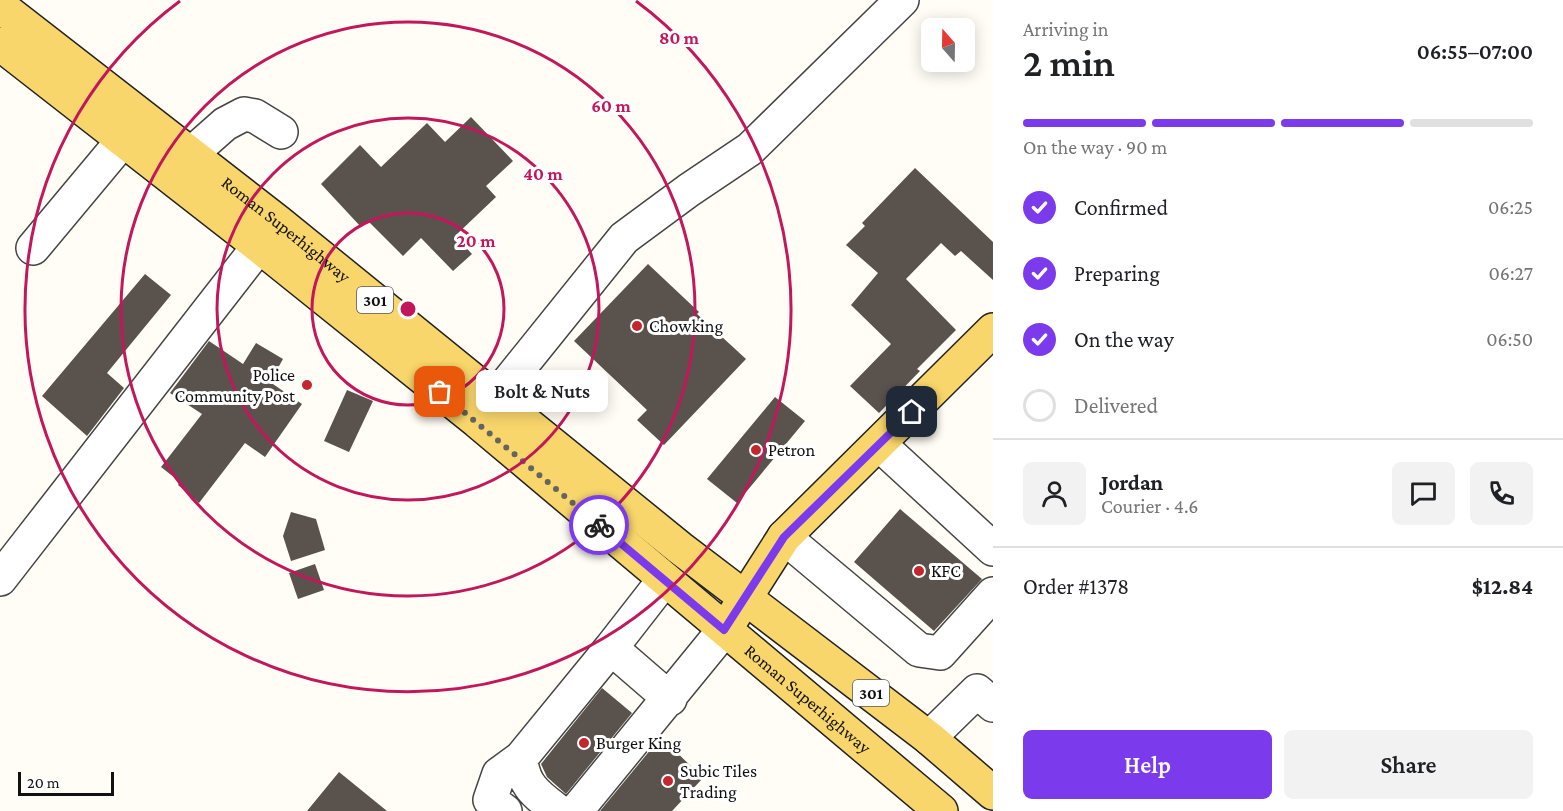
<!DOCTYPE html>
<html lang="en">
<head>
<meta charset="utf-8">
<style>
  :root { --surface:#fff; --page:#f2f2f2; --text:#202124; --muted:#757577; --line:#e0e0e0; --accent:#7c3aed }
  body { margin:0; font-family:"Crimson Pro",serif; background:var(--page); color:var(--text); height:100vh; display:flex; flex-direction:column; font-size:22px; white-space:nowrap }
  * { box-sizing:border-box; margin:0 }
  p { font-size:20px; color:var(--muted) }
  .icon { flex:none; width:33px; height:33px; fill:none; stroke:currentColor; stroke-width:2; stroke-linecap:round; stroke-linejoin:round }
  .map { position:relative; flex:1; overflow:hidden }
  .sheet { display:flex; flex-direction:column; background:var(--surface); width:570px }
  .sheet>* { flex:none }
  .needle { width:39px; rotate:340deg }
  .controls { position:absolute; left:921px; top:18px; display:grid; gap:12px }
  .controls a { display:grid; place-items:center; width:54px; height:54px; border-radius:9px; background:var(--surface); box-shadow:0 3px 15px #0003; font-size:30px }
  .scale { position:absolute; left:18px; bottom:15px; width:96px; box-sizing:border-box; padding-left:6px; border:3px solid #111; border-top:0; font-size:16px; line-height:21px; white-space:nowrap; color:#111; -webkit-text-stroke:4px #fff; paint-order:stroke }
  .pin { position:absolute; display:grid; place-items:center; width:51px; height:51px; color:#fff; margin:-26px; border-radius:12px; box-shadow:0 3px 9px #0006 }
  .courier { position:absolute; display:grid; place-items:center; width:60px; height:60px; margin:-30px; border:4px solid #7c3aed; border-radius:50%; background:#fff; color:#222; box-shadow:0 2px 8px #0007 }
  .bubble { position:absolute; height:42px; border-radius:9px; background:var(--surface); box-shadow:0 3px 15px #0003; font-size:20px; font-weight:600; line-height:42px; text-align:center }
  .summary em { font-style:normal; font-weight:600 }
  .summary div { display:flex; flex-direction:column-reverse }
  .summary { display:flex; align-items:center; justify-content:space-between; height:102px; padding:0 30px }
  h1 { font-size:39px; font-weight:600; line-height:45px }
  .bar { display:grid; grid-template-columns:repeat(4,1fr); gap:9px 6px; align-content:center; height:72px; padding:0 30px }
  .bar i { height:8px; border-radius:4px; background:var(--line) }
  .bar .active { background:var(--accent) }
  .bar p { grid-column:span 4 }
  .line { display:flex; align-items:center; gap:15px; padding:0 30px; border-top:2px solid var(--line) }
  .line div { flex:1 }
  .round { display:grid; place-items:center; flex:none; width:63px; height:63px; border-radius:9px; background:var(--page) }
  ol { padding:0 30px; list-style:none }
  li { display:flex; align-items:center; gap:18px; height:66px }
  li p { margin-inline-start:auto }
  li .icon { padding:6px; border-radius:50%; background:var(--accent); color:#fff; stroke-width:4 }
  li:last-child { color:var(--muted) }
  li i { width:33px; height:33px; border:3px solid var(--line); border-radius:50% }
  .button { display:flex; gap:12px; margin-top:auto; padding:12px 30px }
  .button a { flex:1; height:69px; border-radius:9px; background:var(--accent); color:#fff; font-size:24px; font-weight:600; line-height:69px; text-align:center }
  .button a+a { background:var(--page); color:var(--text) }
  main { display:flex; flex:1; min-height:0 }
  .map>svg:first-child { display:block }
</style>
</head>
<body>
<main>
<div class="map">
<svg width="993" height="811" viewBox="0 0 993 811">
  <rect width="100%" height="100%" fill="#fffdf5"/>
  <!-- building -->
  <path fill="#5a524d" d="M471,117L513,161L486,186L496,197L455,236L472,254L453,271L421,238L403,256L368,221L361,227L321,184L360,145L381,167L427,123L445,142Z
    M915,168L993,242V280L961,251L955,256L941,243L906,279L956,330L917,369L920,371L879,413L850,386L891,344L851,305L878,273L846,245L865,226L862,223Z
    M648,264L699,312L697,314L746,359L664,445L637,420L647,410L574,341Z
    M145,274L171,295L107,373L124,388L87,436L42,396Z
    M209,341L243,364L256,343L283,359L270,382L302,404L265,457L245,443L199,503L178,485L180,482L161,467L202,414L170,393Z
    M347,390L373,401L349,452L324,441Z
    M775,397L805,421L737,503L707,479Z
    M900,509L982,579L934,631L854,562Z
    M291,512L316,519L325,550L291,561L283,536Z
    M315,564L324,590L298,599L289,573Z
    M602,688L632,713L566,794L547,777L541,764Z
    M661,737L703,778L672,811H600Z
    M339,772L387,811H307Z"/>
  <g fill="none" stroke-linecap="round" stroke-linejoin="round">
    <defs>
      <path id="minor" d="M191,154L225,124L244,114L255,116L281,132
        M33,248L124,139
        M496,397L624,238L689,190L750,149L902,0
        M879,444L993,549
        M784,537L919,650L940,653L993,594
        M0,579L259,246
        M611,648L670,699
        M929,738L977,691L993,705
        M521,758C522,785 538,796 558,811
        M505,811L490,800L499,774L521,758L611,648L664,580
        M576,811L724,630"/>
      <g id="major">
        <path id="s1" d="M0,6L278,222L680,548L929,738L993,793"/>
        <path id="s2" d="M0,44L259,246L477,421L941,811"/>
        <path d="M733,617L784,537L993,330"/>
      </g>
    </defs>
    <!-- minor casing -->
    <use href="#minor" stroke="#444" stroke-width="36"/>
    <!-- major casing -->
    <use href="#major" stroke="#222" stroke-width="36"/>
    <!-- minor -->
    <use href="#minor" stroke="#fff" stroke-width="33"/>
    <!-- major -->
    <use href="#major" stroke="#f9d66b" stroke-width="33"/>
  </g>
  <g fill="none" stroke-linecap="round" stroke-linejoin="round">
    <!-- done -->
    <path stroke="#646461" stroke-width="6" stroke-dasharray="0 10.8" d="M440,392L599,525"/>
    <!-- route -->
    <path stroke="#7c3aed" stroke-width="8" d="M599,525L724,630L784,537L912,412"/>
  </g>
  <!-- distance rings -->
  <g fill="none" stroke="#c2185b" stroke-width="3">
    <circle cx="408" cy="309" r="96"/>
    <circle cx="408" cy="309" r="191"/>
    <circle cx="408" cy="309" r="287"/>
    <path d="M636 1A383 383 0 1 1 180 1"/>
  </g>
  <!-- markers -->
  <g fill="#c4262e" stroke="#fff" stroke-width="2">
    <circle cx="637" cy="326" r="6"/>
    <circle cx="307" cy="385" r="6"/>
    <circle cx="756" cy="450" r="6"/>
    <circle cx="919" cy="571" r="6"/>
    <circle cx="584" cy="743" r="6"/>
    <circle cx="668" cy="781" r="6"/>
  </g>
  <g text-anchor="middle" stroke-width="6" stroke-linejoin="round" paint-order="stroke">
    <!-- shield labels -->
    <g fill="#fff" stroke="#585858" stroke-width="1.5">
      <rect x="357" y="287" width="36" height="26" rx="4.5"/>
      <rect x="853" y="680" width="36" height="26" rx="4.5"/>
    </g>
    <g font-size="16" font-weight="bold" fill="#111">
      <text x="375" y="306">301</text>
      <text x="871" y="699">301</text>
    </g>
    <!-- street labels -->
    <g font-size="18" fill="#111" stroke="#fff">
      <text dy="6" stroke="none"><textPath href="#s1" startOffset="363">Roman Superhighway</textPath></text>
      <text dy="6" stroke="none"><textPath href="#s2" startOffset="1040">Roman Superhighway</textPath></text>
    </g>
    <!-- poi labels -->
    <g font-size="18" fill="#111" stroke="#fff" text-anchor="start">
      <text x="649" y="332">Chowking</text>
      <text x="295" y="381" text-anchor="end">Police<tspan x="295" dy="21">Community Post</tspan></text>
      <text x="768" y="456">Petron</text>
      <text x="931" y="577">KFC</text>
      <text x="596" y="749">Burger King</text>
      <text x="680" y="777">Subic Tiles<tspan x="680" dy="21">Trading</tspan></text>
    </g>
  </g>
  <circle cx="408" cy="309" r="9" fill="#c2185b" stroke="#fff" stroke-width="3"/>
  <g font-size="18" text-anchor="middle" font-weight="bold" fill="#c2185b" stroke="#fff" stroke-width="6" stroke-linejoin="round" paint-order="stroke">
    <text x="679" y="44">80 m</text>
    <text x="611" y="112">60 m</text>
    <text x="543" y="180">40 m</text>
    <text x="476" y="247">20 m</text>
  </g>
</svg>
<div class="controls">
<a><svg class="needle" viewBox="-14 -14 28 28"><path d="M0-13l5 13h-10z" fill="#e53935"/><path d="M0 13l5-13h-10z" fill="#757577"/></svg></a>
</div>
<div class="scale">20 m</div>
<div class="pin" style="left:440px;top:392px;background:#ea580c"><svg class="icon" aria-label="bag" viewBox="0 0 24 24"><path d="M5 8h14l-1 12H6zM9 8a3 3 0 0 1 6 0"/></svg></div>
<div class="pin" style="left:912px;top:412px;background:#1f2937"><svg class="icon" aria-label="home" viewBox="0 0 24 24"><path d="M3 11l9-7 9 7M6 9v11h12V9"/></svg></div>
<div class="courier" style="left:599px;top:525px"><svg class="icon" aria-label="bike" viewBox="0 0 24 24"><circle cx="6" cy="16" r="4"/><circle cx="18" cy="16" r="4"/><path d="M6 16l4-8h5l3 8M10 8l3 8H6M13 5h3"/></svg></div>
<div class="bubble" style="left:476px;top:370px;width:132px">Bolt &amp; Nuts</div>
</div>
<section class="sheet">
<div class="summary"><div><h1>2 min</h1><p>Arriving in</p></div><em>06:55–07:00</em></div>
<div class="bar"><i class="active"></i><i class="active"></i><i class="active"></i><i></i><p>On the way · 90 m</p></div>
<ol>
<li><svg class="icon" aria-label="check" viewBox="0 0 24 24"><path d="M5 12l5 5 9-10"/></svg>Confirmed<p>06:25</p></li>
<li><svg class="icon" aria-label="check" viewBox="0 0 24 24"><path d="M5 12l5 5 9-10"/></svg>Preparing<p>06:27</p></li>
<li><svg class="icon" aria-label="check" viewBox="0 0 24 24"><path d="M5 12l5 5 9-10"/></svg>On the way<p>06:50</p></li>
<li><i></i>Delivered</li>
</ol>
<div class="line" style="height:108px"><a class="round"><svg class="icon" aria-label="person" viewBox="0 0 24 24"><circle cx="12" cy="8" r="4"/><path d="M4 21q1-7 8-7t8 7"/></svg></a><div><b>Jordan</b><p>Courier · 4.6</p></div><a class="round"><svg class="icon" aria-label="chat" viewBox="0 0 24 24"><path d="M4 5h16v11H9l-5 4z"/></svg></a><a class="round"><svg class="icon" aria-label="phone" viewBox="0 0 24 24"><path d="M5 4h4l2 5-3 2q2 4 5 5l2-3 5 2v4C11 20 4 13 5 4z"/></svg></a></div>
<div class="line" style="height:78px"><div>Order #1378</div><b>$12.84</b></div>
<div class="button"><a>Help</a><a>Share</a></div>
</section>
</main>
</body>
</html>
